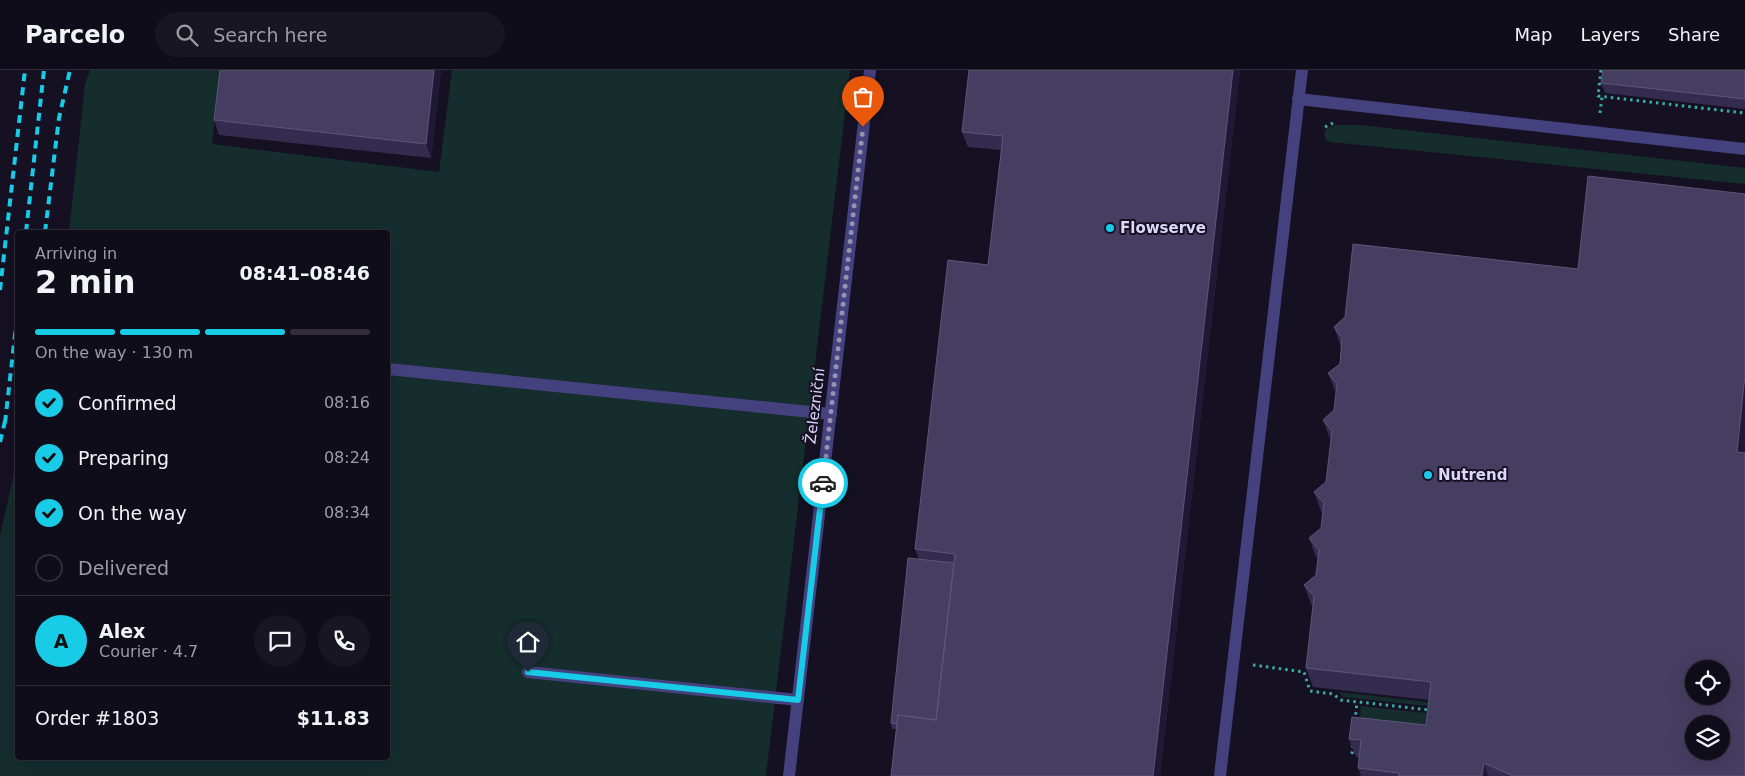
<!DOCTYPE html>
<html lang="en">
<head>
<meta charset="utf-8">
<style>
  :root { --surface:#100d1a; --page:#191623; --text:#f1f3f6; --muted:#9c9ca2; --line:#302d39; --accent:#18cce7 }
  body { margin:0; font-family:"DejaVu Sans",sans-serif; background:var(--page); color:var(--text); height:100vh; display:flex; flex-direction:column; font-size:19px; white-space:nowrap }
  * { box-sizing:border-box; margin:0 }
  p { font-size:16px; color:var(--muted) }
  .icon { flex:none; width:28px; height:28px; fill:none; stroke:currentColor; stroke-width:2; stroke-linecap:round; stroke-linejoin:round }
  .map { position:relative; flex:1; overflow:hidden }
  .drawer { position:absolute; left:15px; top:160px; width:375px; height:530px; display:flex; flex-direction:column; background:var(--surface); border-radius:5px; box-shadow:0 5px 20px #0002,0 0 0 1px var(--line) }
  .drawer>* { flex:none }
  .tools { position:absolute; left:1685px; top:590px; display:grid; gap:10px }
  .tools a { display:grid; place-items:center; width:45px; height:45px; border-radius:50%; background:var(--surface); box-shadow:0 5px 20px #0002,0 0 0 1px var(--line); font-size:25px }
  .pin { position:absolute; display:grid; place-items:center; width:42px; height:42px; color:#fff; margin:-51px -21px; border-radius:50% 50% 50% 0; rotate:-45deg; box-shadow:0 0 5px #0007 }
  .pin .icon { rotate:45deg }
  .courier { position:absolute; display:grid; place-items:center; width:50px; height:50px; margin:-25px; border:4px solid #18cce7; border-radius:50%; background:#fff; color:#222; box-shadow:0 1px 6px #0007 }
  .summary em { font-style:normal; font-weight:700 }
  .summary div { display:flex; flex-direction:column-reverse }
  .summary { display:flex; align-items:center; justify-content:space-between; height:85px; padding:0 20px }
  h1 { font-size:32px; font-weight:700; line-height:38px }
  .bar { display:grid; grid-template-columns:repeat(4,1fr); gap:8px 5px; align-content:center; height:60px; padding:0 20px }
  .bar i { height:6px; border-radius:4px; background:var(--line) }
  .bar .current { background:var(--accent) }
  .bar p { grid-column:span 4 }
  .line { display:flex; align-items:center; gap:12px; padding:0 20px; border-top:1px solid var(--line) }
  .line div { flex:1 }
  .round { display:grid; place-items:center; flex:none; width:52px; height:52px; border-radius:26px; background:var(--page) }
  ol { padding:0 20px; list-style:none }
  li { display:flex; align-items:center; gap:15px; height:55px }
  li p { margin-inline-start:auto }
  li .icon { padding:5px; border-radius:50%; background:var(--accent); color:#111; stroke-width:4 }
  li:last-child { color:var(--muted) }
  li i { width:28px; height:28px; border:2px solid var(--line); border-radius:50% }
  header { display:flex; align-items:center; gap:30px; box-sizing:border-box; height:70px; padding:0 25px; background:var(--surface); border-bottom:1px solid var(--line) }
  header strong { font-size:24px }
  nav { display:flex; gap:28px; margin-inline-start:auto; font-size:18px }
  .search { width:350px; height:45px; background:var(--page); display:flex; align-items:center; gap:12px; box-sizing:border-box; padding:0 18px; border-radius:28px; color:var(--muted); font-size:19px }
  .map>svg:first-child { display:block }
</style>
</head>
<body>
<header>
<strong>Parcelo</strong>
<div class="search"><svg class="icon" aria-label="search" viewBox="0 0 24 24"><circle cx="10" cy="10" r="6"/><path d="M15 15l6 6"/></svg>Search here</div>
<nav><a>Map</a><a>Layers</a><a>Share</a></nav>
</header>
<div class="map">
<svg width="1745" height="706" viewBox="0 0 1745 706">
  <rect width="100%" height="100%" fill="#151123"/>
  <!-- green -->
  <path fill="#152d2d" d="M90,0H220L212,74L439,102L452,0H850L766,706H0V466L17,390L18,688H388V162H69L85,14Z
    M1335,55H1360L1745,98V114L1330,72L1326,70L1324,63L1327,58Z
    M1339,622L1437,633V637L1343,627Z
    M1361,636L1436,644L1433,674L1359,666Z"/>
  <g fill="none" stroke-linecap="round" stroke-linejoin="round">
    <!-- path -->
    <path stroke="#3caba7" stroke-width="3" stroke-dasharray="2.5 4" stroke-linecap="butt" d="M1601,0L1598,26L1745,43
      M1600,43L1602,27
      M1325,57L1333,53
      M1253,595L1304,602L1310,621L1333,624L1341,630L1430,640
      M1355,651L1357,632
      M1352,684L1353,675"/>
    <!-- lane -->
    <path stroke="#45417e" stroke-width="12" d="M1298,29L1745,79
      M388,299L831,344
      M528,602L798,630
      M1220,706L1302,0"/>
    <!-- street -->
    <path stroke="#45417e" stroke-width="12" d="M789,706L870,0"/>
    <!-- rail -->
    <path stroke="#18cce7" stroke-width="4" stroke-dasharray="8 6" stroke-linecap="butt" d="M26,162L44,0
      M45,162L59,48L70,0
      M0,220L25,0
      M5,353L18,238
      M0,372L6,347"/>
  </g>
  <!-- wall -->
  <path fill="#342c4f" d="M441,0L431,88L219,65L214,50Z
    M1240,0L1160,706H891L896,659H892L891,653L919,489L915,479L988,195L1001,80L968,77L962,62Z
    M1745,0V39L1605,23L1601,13Z
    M1334,257L1745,706H1361L1358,698L1359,688L1356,687L1349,669L1426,655L1429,630L1313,617L1306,598L1313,535L1311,534L1304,515L1316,505L1318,489L1316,487L1309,468L1321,458L1323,443L1321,441L1314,422L1326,412L1331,370L1330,369L1323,350L1334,340L1336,323L1328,303L1340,294L1341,277Z"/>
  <!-- shaded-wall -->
  <path fill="#201936" d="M434,0H441L431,88L426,74Z
    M1233,0H1240L1160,706H1153Z
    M1745,305V387L1737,382Z
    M1484,693L1488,706H1482Z"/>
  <!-- building -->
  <path fill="#463e61" stroke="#5d567a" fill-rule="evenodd" d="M220,0H434L426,74L214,50Z
    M969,0H1233L1153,706H891L898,645L936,650L955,484L915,479L948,190L988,195L1003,66L962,62Z
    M1603,0H1745V29L1601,13Z
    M1588,106L1745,124V305L1737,382L1745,383V706H1513L1484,693L1482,706H1399V703L1358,698L1361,670L1349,669L1352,647L1426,655L1431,612L1306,598L1314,526L1304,515L1316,505L1319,480L1309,468L1321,458L1324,433L1314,422L1326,412L1332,361L1323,350L1334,340L1337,314L1328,303L1340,294L1342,268L1334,257L1345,247L1353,174L1578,199ZM1694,599H1721V626H1694ZM1694,654H1721V681H1694Z
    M908,488L954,493L936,650L898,645L897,654L891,653Z"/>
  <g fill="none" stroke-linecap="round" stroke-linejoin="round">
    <!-- done -->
    <path stroke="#9692af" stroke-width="5" stroke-dasharray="0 9" d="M823,413L863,57"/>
    <!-- route -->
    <path stroke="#18cce7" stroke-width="6" d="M528,602L798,630L823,413"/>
  </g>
  <!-- markers -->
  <g fill="#18cce7" stroke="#151123" stroke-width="2">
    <circle cx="1110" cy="158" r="5"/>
    <circle cx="1428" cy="405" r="5"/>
  </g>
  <g text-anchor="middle" stroke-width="4" stroke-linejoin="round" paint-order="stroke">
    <!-- poi labels -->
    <g font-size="15" font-weight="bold" fill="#dcd7fb" stroke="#151123" text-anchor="start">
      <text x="1120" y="163">Flowserve</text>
      <text x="1438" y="410">Nutrend</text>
    </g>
    <!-- street labels -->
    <g font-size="15" fill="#dcd7fb" stroke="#151123">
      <text transform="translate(815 336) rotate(-83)" y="5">Železniční</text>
    </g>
  </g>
</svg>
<div class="tools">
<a><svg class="icon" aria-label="locate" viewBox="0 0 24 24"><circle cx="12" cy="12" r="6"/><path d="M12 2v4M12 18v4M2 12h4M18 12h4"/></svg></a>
<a><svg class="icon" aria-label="layers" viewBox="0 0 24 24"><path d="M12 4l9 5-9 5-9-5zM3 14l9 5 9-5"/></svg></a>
</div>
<div class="pin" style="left:863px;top:57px;background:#ea580c"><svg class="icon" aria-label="bag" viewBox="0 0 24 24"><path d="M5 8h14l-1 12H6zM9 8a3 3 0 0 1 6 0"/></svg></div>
<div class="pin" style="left:528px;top:602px;background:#1f2937"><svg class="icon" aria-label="home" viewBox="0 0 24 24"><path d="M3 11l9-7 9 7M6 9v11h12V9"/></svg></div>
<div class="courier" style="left:823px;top:413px"><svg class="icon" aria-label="car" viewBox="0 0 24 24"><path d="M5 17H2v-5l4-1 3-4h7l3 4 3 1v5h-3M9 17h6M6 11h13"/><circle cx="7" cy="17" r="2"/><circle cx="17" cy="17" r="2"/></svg></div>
<section class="drawer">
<div class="summary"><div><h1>2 min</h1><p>Arriving in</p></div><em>08:41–08:46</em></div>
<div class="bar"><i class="current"></i><i class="current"></i><i class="current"></i><i></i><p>On the way · 130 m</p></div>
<ol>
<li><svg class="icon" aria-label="check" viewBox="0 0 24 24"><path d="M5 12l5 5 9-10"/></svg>Confirmed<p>08:16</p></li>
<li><svg class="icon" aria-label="check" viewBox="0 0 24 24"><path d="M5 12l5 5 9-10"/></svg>Preparing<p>08:24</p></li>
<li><svg class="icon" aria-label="check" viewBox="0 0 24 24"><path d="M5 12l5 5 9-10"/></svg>On the way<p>08:34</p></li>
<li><i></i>Delivered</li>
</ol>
<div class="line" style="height:90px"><b class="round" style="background:var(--accent);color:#111">A</b><div><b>Alex</b><p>Courier · 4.7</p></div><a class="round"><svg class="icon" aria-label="chat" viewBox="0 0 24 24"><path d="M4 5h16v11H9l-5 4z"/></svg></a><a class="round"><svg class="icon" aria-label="phone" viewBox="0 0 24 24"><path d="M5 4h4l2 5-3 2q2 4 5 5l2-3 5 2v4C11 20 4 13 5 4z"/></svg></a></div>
<div class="line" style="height:65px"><div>Order #1803</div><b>$11.83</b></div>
</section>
</div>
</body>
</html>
